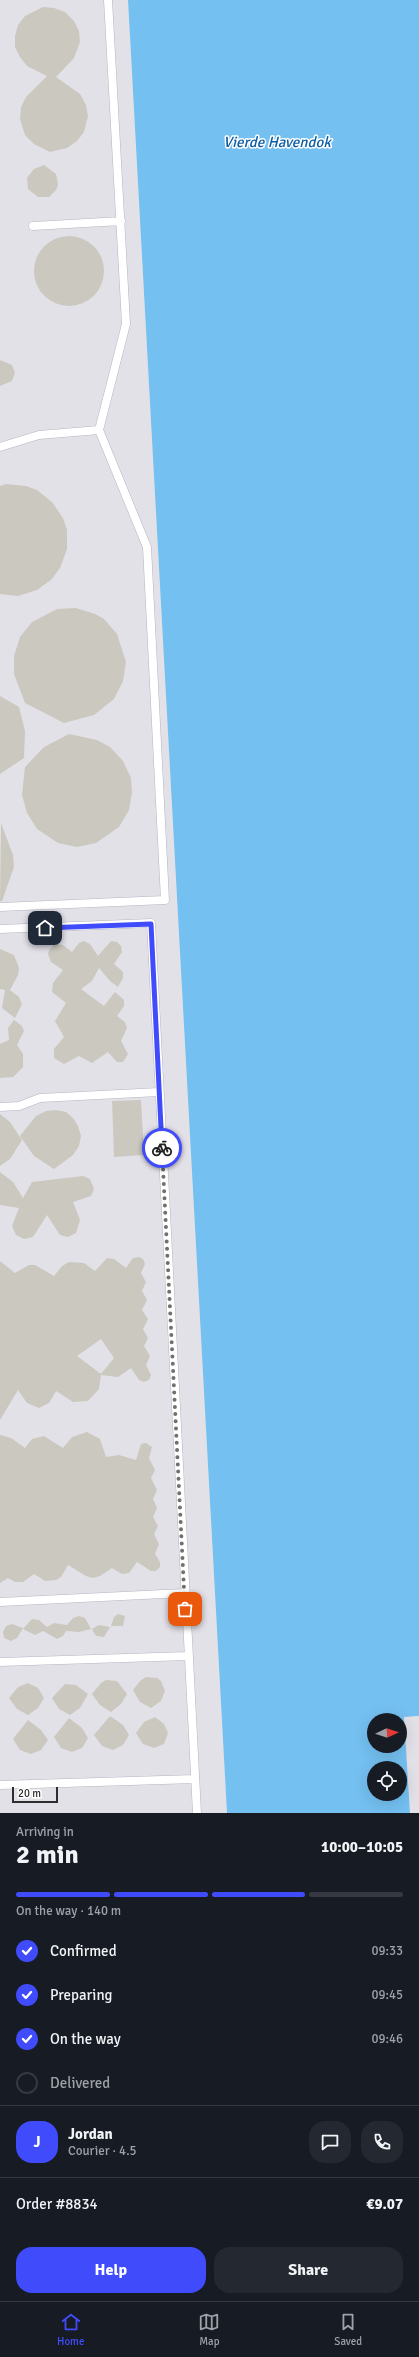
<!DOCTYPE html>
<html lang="en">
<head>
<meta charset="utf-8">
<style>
  :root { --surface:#171b24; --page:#242831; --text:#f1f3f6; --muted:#9ea1a6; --line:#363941; --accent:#404cfc }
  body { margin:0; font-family:Signika,sans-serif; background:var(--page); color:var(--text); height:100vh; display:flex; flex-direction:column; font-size:15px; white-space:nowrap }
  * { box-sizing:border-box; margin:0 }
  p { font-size:13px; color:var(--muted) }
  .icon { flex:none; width:22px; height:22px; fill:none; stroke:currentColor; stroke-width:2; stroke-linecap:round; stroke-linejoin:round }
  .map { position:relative; height:1813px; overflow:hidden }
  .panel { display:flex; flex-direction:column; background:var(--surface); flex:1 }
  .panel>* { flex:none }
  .needle { width:26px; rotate:86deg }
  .buttons { position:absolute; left:367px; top:1713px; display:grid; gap:8px }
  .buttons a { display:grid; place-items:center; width:40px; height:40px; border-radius:50%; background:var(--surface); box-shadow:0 4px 16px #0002; font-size:20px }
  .scale { position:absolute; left:12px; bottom:10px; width:46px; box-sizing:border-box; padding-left:4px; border:2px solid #2e2e2e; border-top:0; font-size:11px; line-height:14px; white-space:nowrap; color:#2e2e2e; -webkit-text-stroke:3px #fff; paint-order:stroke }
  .pin { position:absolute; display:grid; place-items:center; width:34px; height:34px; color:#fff; margin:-17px; border-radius:8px; box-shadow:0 2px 6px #0006 }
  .courier { position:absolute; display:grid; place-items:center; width:40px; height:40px; margin:-20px; border:3px solid #404cfc; border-radius:50%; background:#fff; color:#222; box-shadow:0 1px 5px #0007 }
  .summary em { font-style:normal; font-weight:700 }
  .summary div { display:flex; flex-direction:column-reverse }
  .summary { display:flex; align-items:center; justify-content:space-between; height:68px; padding:0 16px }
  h1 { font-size:26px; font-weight:700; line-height:30px }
  .bar { display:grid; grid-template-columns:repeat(4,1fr); gap:6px 4px; align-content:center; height:48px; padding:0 16px }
  .bar i { height:5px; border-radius:3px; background:var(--line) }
  .bar .current { background:var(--accent) }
  .bar p { grid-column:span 4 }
  .line { display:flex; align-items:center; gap:10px; padding:0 16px; border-top:1px solid var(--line) }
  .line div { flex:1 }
  .round { display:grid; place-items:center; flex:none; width:42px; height:42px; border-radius:16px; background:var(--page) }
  ol { padding:0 16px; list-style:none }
  li { display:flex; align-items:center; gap:12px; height:44px }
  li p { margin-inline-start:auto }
  li .icon { padding:4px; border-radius:50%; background:var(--accent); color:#fff; stroke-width:4 }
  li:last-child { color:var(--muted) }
  li i { width:22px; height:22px; border:2px solid var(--line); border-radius:50% }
  .button { display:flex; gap:8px; margin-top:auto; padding:8px 16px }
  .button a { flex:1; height:46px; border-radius:16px; background:var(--accent); color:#fff; font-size:16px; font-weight:700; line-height:46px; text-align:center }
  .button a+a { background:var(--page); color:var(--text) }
  .dock { display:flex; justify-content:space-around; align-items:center; height:56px; border-top:1px solid var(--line); background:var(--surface); font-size:11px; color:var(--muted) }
  .dock a { display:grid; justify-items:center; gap:2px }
  .dock .current { color:var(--accent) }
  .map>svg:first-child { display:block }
</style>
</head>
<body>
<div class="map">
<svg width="419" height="1813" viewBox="0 0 419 1813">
  <rect width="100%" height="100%" fill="#efeae0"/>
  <!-- industrial -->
  <path fill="#e3e1e8" d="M0,0H128L227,1813H0Z
    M419,1716V1813H410L404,1717Z"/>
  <!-- water -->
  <path fill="#74c0f1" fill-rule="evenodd" d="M128,0H419V1716L404,1717L410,1813H227ZM374,1720H400V1746H374ZM374,1768H400V1794H374Z"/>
  <!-- building -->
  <path fill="#cbc8bf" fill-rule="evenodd" d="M43,7L54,8L65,12L74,21L79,31L80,42L74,58L56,77L80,94L86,105L88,116L84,132L77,141L67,148L50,152L34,144L25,135L20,119L21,107L26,97L47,76L27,66L20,57L15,47V36L18,25L25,16Z
    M44,165L56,174L58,185L56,190L49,197H38L28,189L27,178L34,169Z
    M34 271a35 35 0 1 1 70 0a35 35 0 1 1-70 0Z
    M0,360L12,365L15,373L12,381L0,386Z
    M6,484L26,486L37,490L52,502L63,518L67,530V549L60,568L52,579L37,590L18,596L0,594V486Z
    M76,608L95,614L104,619L117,634L126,662L123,681L114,699L94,715L64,723L25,703L14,674V656L20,637L32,622L57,609Z
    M0,696L19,707L25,731L24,758L0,774Z
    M69,734L97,740L110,747L123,761L131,778L132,792L129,810L119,827L96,843L77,847L58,843L37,829L27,813L22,795L25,767L44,747Z
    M1,823L13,855L14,867L2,901H0Z
    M84,941L90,944L98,956L111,941L117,942L121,946L122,952L114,964L123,972V978L118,987L110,981L99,968L92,981L81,989L104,1006L115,992L124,1000V1006L117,1016L125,1022L127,1028L121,1041L128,1054L123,1062H117L108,1052L92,1063L79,1056L64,1064L54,1058V1049L64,1037L55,1021L66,1003L52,992L53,983L63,970L51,962L48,954L49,950L55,944L63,945L72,952L79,943Z
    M0,949L14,955L19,968L18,975L10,990L19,997L22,1004L15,1018L2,1008L5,990L0,989Z
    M14,1020L22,1026L24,1031L17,1045L23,1054V1067L13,1077L0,1078V1044L9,1040L8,1028Z
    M141,1100L144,1155L114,1157L112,1101Z
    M56,1110L66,1112L73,1118L78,1126L81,1136L79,1146L73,1155L54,1169L34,1156L20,1136L36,1116L46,1111Z
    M0,1114L10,1122L22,1140L10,1159L0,1166Z
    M0,1172L13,1182L23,1198L32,1182L83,1176L90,1179L94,1189L91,1196L73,1202L80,1220L76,1233L68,1237L60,1235L47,1215L33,1237L24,1239L16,1235L12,1226L19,1208L0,1205Z
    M139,1257L143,1259L145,1264L141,1273L146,1282L142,1291L147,1300L142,1310L148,1319L143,1329L148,1338L144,1346L150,1356L146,1365L151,1375L149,1380L144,1382L139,1380L131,1368L118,1377L101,1375L99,1389L88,1401L73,1402L56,1391L49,1403L39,1408L27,1403L18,1390L0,1420V1261L15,1273L29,1265H35L54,1276L62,1266L69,1262L84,1263L95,1271L107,1258L114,1259L126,1268L133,1258ZM101,1339L114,1358L101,1374L77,1356Z
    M87,1432L100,1439L106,1457L119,1455L136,1460L141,1444L146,1443L152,1447L149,1458L155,1470L151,1478L157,1490L153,1499L157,1508L153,1517L158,1526L154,1534L159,1544L155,1554L160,1562V1567L156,1571H151L137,1562L129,1573L122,1574L112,1568L100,1576L93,1578L86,1576L68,1565L61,1577L56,1580L45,1581L34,1574L23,1582H15L8,1578L0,1583V1435L11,1438L25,1448L32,1439L44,1436L63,1448L72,1437Z
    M118,1614L125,1616L123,1626H111L114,1617Z
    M79,1616L85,1618L91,1629L79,1632L66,1631L63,1636L57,1639L43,1631L35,1635L23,1629L32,1619L39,1620L47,1627L54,1623L67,1625L73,1618Z
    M12,1624L23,1628L17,1638L11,1641L4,1638L3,1632L6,1626Z
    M99,1625L110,1627L104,1637L96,1636L92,1629Z
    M146,1677L157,1678L161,1681L165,1691L161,1701L151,1708L140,1702L133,1690L141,1680Z
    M106,1680L117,1681L127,1694L121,1704L111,1712L100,1705L92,1694L101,1683Z
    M28,1683L38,1688L44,1698L38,1708L28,1715L17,1709L9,1698L18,1687Z
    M65,1684L76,1685L88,1694L80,1708L70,1715L59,1709L52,1698Z
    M110,1716L123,1725L129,1735L123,1745L113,1750L102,1746L94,1735Z
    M155,1717L164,1724L168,1733L164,1744L154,1748L143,1744L136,1733L144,1722Z
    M69,1718L82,1728L88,1738L82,1748L72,1752L61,1748L54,1737Z
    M28,1720L41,1730L48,1740L41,1750L31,1754L20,1750L13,1739Z"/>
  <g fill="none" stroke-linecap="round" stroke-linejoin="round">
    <defs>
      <path id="lane" d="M33,226L121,221
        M0,447L39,435L99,430
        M0,907L165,900L147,547L99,430L126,324L108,0
        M0,929L151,923L197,1813
        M0,1107L19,1106L40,1098L159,1092
        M0,1602L184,1593
        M0,1662L188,1656
        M0,1785L195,1779"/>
    </defs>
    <!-- lane casing -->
    <use href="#lane" stroke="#b4b5c1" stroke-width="9"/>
    <!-- lane -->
    <use href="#lane" stroke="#fff" stroke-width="8"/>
  </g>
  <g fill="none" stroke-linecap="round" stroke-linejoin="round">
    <!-- done -->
    <path stroke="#72706c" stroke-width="4" stroke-dasharray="0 7.2" d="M162,1148L185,1609"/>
    <!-- route -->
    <path stroke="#404cfc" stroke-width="5" d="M45,928L151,924L162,1148"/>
  </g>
  <g text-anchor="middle" stroke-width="3" stroke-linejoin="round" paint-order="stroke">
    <!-- water labels -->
    <g font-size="15" font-style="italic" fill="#0c5da3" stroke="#fff">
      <text x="277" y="147">Vierde Havendok</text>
    </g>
  </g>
</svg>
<div class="buttons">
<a><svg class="needle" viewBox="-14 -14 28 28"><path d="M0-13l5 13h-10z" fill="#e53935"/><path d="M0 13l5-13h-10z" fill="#9ea1a6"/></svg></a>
<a><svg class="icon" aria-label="locate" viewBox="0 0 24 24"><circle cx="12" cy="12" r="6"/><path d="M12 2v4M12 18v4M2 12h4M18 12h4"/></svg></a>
</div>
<div class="scale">20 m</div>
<div class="pin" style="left:185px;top:1609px;background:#ea580c"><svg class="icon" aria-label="bag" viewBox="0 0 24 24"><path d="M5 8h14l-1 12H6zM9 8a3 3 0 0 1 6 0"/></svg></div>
<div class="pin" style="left:45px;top:928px;background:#1f2937"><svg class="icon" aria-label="home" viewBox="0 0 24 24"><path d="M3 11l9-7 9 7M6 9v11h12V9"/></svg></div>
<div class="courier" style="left:162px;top:1148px"><svg class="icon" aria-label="bike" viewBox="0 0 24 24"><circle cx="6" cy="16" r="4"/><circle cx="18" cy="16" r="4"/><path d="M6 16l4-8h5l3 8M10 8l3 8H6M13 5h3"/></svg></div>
</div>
<section class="panel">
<div class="summary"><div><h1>2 min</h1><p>Arriving in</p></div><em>10:00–10:05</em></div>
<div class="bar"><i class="current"></i><i class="current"></i><i class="current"></i><i></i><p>On the way · 140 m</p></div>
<ol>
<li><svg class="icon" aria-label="check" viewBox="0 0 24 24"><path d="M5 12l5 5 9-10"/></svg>Confirmed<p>09:33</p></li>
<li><svg class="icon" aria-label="check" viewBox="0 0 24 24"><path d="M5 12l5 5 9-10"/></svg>Preparing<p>09:45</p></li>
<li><svg class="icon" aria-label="check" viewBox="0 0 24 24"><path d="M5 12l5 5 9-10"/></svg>On the way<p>09:46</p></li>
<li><i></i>Delivered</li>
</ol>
<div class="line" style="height:72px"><b class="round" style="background:var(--accent);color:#fff">J</b><div><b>Jordan</b><p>Courier · 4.5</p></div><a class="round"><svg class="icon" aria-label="chat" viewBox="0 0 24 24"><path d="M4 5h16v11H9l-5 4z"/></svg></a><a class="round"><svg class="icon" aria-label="phone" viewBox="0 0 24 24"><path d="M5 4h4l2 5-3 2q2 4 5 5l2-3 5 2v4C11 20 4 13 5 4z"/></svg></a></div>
<div class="line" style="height:52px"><div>Order #8834</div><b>€9.07</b></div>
<div class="button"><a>Help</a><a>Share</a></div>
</section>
<nav class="dock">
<a class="current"><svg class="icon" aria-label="home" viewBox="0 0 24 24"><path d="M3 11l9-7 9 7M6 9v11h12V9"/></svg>Home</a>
<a><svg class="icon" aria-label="map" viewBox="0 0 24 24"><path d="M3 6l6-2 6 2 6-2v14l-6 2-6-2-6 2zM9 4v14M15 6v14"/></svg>Map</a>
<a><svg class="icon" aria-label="saved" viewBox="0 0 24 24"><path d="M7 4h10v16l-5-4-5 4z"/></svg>Saved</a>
</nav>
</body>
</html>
